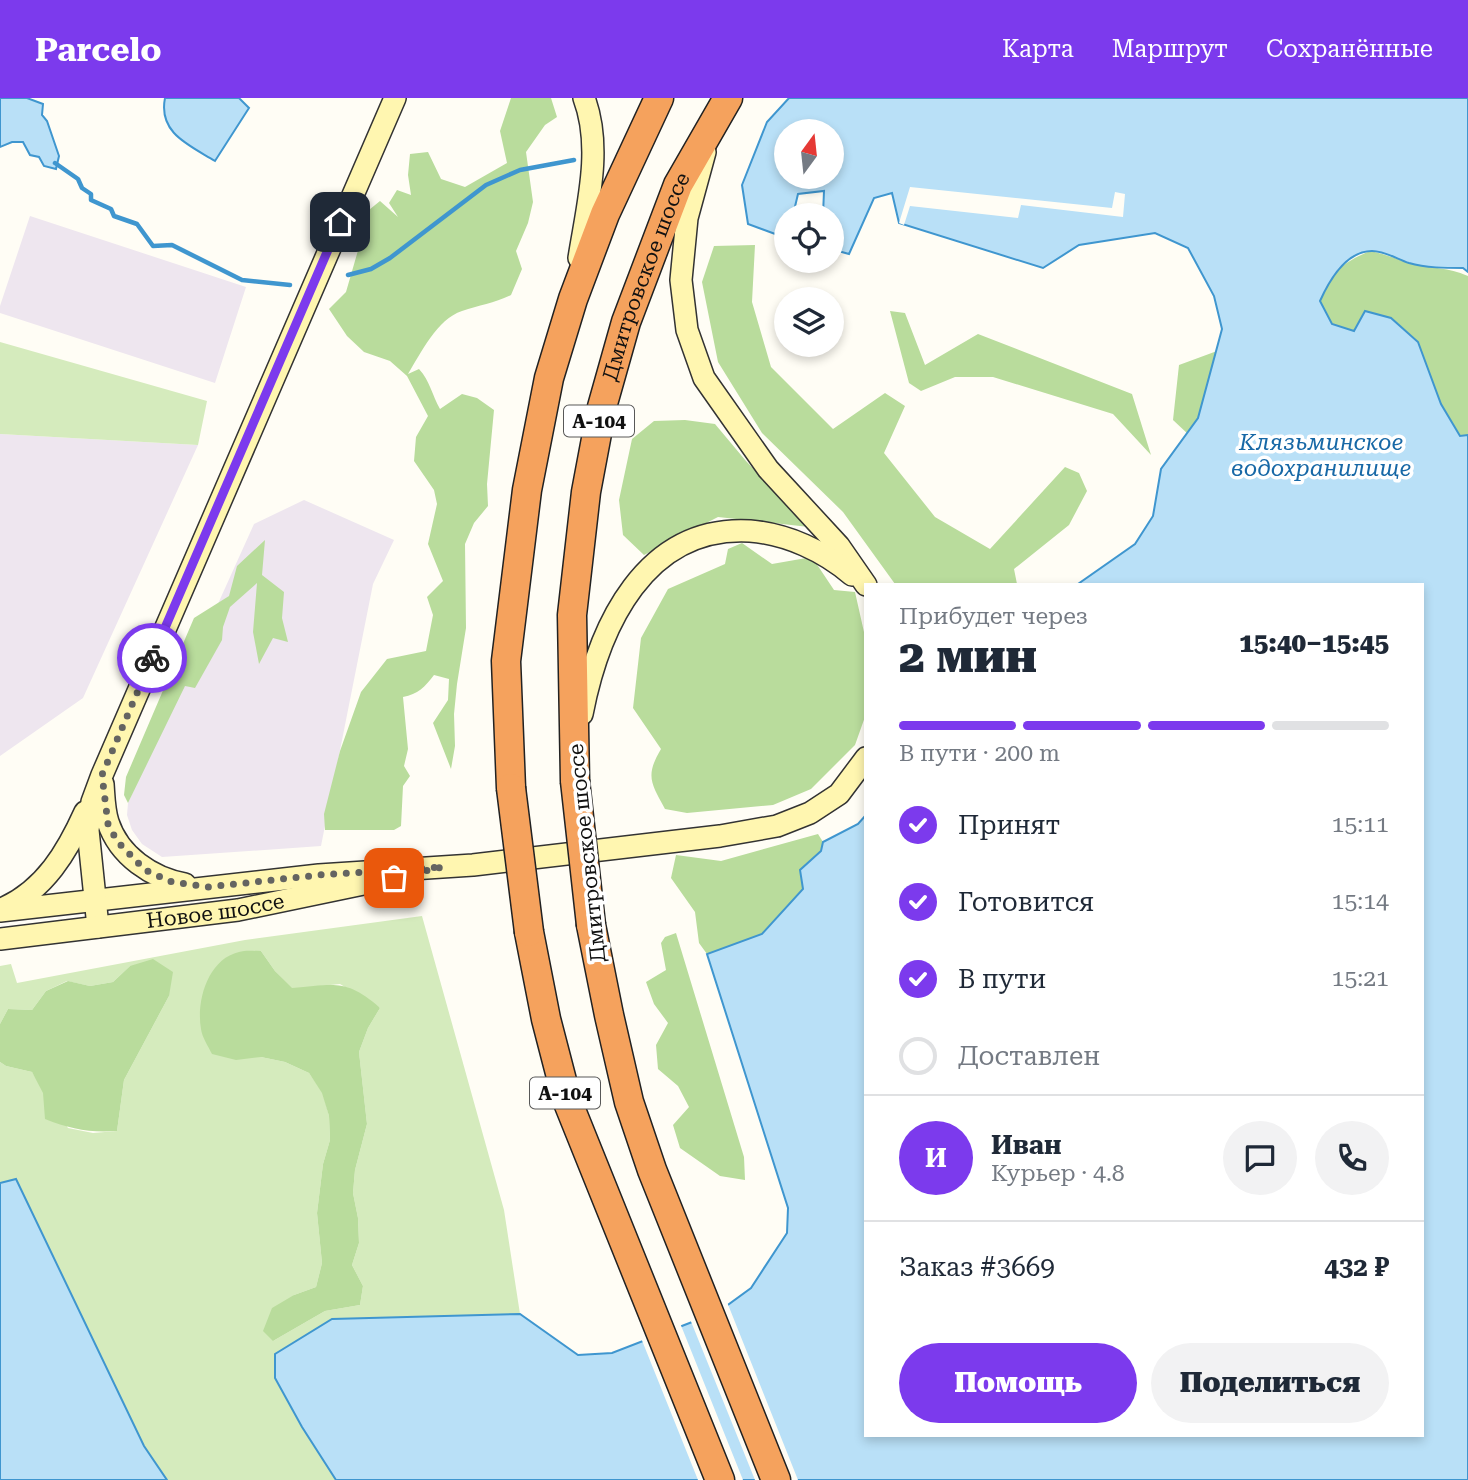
<!DOCTYPE html>
<html lang="ru">
<head>
<meta charset="utf-8">
<style>
  :root { --surface:#fff; --page:#f2f2f3; --text:#1f2937; --muted:#747a83; --line:#e0e1e3; --accent:#7c3aed }
  body { margin:0; font-family:"Roboto Serif",serif; background:var(--page); color:var(--text); height:100vh; display:flex; flex-direction:column; font-size:26px; white-space:nowrap }
  * { box-sizing:border-box; margin:0 }
  p { font-size:23px; color:var(--muted) }
  .icon { flex:none; width:38px; height:38px; fill:none; stroke:currentColor; stroke-width:2; stroke-linecap:round; stroke-linejoin:round }
  .map { position:relative; flex:1; overflow:hidden }
  .drawer { position:absolute; left:864px; top:485px; width:560px; height:854px; display:flex; flex-direction:column; background:var(--surface); border-radius:0px; box-shadow:0 4px 10px #0003 }
  .drawer>* { flex:none }
  .needle { width:46px; rotate:15deg }
  .buttons { position:absolute; left:774px; top:21px; display:grid; gap:14px }
  .buttons a { display:grid; place-items:center; width:70px; height:70px; border-radius:50%; background:var(--surface); box-shadow:0 4px 10px #0003; font-size:35px }
  .pin { position:absolute; display:grid; place-items:center; width:60px; height:60px; color:#fff; margin:-30px; border-radius:14px; box-shadow:0 4px 10px #0006 }
  .courier { position:absolute; display:grid; place-items:center; width:70px; height:70px; margin:-35px; border:5px solid #7c3aed; border-radius:50%; background:#fff; color:#222; box-shadow:0 2px 9px #0007 }
  .head em { font-style:normal; font-weight:800 }
  .head div { display:flex; flex-direction:column-reverse }
  .head { display:flex; align-items:center; justify-content:space-between; height:119px; padding:0 35px }
  h1 { font-size:46px; font-weight:800; line-height:52px }
  .bar { display:grid; grid-template-columns:repeat(4,1fr); gap:10px 7px; align-content:center; height:84px; padding:0 35px }
  .bar i { height:9px; border-radius:5px; background:var(--line) }
  .bar .on { background:var(--accent) }
  .bar p { grid-column:span 4 }
  .line { display:flex; align-items:center; gap:18px; padding:0 35px; border-top:2px solid var(--line) }
  .line div { flex:1 }
  .round { display:grid; place-items:center; flex:none; width:74px; height:74px; border-radius:37px; background:var(--page) }
  ol { padding:0 35px; list-style:none }
  li { display:flex; align-items:center; gap:21px; height:77px }
  li p { margin-inline-start:auto }
  li .icon { padding:7px; border-radius:50%; background:var(--accent); color:#fff; stroke-width:4 }
  li:last-child { color:var(--muted) }
  li i { width:38px; height:38px; border:4px solid var(--line); border-radius:50% }
  .button { display:flex; gap:14px; margin-top:auto; padding:14px 35px }
  .button a { flex:1; height:80px; border-radius:42px; background:var(--accent); color:#fff; font-size:28px; font-weight:800; line-height:80px; text-align:center }
  .button a+a { background:var(--page); color:var(--text) }
  header { display:flex; align-items:center; gap:42px; box-sizing:border-box; height:98px; padding:0 35px; background:var(--accent); color:#fff }
  header strong { font-size:33px }
  nav { display:flex; gap:38px; margin-inline-start:auto; font-size:24px }
  .map>svg:first-child { display:block }
</style>
</head>
<body>
<header>
<strong>Parcelo</strong>
<nav><a>Карта</a><a>Маршрут</a><a>Сохранённые</a></nav>
</header>
<div class="map">
<svg width="1468" height="1382" viewBox="0 0 1468 1382">
  <rect width="100%" height="100%" fill="#fffdf5"/>
  <!-- industrial -->
  <path fill="#eee6ef" d="M30,118L246,189L215,285L0,215V208Z
    M0,336L198,347L83,600L0,658Z
    M304,402L394,442L373,486L321,748L162,759L142,746L132,732L127,717L128,705L254,426Z"/>
  <!-- green -->
  <path fill="#d5ebbd" fill-rule="evenodd" d="M0,244L207,303L198,347L0,336Z
    M422,818L504,1112L520,1216L332,1221L275,1256V1280L302,1329L336,1382H167L144,1349L16,1081L0,1085V964L6,968L32,974L68,1030L93,1035L117,1033L124,982L169,898L130,868L113,884L90,888L67,883L46,893L32,912L8,911L0,926V868L11,866L17,885L245,842ZM261,853L275,873L292,891L340,886L380,910L368,930L359,954L367,1026L355,1072L353,1095L358,1120L359,1145L352,1167L363,1188L360,1207L325,1213L273,1243L294,1197L316,1189L322,1165L317,1115L323,1066L330,1042L329,1018L323,995L309,975L285,964L261,959Z"/>
  <!-- forest -->
  <path fill="#b9dc9c" d="M511,0H551L557,19L545,27L526,54L533,104L528,125L516,153L522,171L511,197C495,205 479,207 462,213C437,221 421,255 408,276L419,271C430,283 432,297 440,311L462,296L477,300L494,312L487,386L488,408L474,425L465,446L466,530L457,586L454,616L455,648L451,671L433,625L448,602L449,581L434,577C425,589 418,596 403,599L408,651L404,668L410,678L403,688L401,728L394,732H325L324,716L340,653L361,594L387,561L426,553L433,517L427,499L443,483L428,446L437,406L434,392L414,363L416,339L428,318L407,278L390,263L364,254L347,238L329,211L346,194L359,149L364,116L380,103L398,119L389,105L397,92L411,97L408,77L410,56L428,54L441,81L465,89L507,65L500,33Z
    M755,147L752,204L771,269L833,331L885,295L905,308L884,355L935,419L990,451L1065,369L1079,375L1087,393L1069,427L1014,471L1017,486H895L843,414L762,335L718,264L702,184L714,148Z
    M1370,153C1385,156 1399,162 1413,166C1434,171 1447,169 1468,178V337L1460,338L1441,306L1418,244L1392,220L1365,213L1355,233L1332,226L1320,203C1333,173 1340,166 1370,153Z
    M890,213L905,215L925,267L978,236L1132,296L1151,357L1113,316L993,279H955L921,293L909,285Z
    M1217,253L1221,293L1189,337L1173,322L1179,267Z
    M685,322L715,326L746,363L809,429L718,419L644,457L623,437L619,402L632,341L654,323Z
    M265,442L262,477L284,494L282,520L288,544L273,540L259,566L253,534L257,485L230,509L223,529L222,542L195,590L185,588L128,705L124,697L126,679L194,520L229,498L237,468Z
    M742,445L772,466L812,459L834,492L855,494L866,543V616L855,647L811,691L773,707L687,715L665,711C651,685 645,678 661,651L633,610L641,540L668,491L725,466L728,451Z
    M818,736L823,744L821,753L800,772L803,791L762,836L707,856L699,845L695,814L671,780L676,757L721,763Z
    M676,835L744,1059L745,1082L720,1078L680,1050L673,1027L689,1009L678,988L658,971L656,947L668,925L654,906L646,884L666,872L661,845L665,839Z
    M261,853L275,873L292,890C334,887 346,880 380,910L368,930L359,954L367,1026L355,1072L353,1095L358,1120L359,1145L352,1167L363,1188L360,1207L325,1213L273,1243L263,1233L272,1210L294,1197L316,1189L322,1165L317,1115L323,1066L330,1042L329,1018L322,995L309,975L285,964L261,959L236,962L212,956C208,948 202,939 201,931C196,903 208,861 239,854C245,852 254,853 261,853Z
    M153,861L173,874L169,898L124,982L117,1033C90,1035 70,1031 45,1021L43,995L32,974L6,968L0,964V926L8,911L32,912L46,893L68,883L90,888L113,884L130,868Z"/>
  <!-- water -->
  <path fill="#b9e0f7" stroke="#3f96cf" stroke-width="2" fill-rule="evenodd" d="M0,0H27L43,6L42,17L47,23L59,58L56,71L44,68L39,59L30,57L23,44H12L0,49Z
    M165,0H239L249,10L215,63C189,47 158,35 165,0Z
    M789,0H1468V174L1463,170C1446,170 1426,170 1409,165C1397,161 1385,153 1372,153C1346,153 1329,183 1320,203L1332,226L1354,233L1365,213L1391,220L1418,244L1441,306L1460,338L1468,337V1382H336L302,1329L275,1280V1256L332,1221L520,1216L578,1257L612,1255L718,1214L751,1190L787,1135L788,1110L707,856L762,836L803,791L800,772L821,753L823,744L858,726L866,717V1337H1423V486H1078L1135,446L1153,418L1161,371L1198,320L1222,231L1214,198L1188,150L1155,135L1079,147L1043,170L899,125L892,95L874,100L849,156L831,151V117H823L824,93L798,96L793,117H786V140L748,126L742,87L767,24ZM786,33H831V79H786Z
    M16,1081L144,1348L167,1382H0V1085Z"/>
  <!-- pier -->
  <path fill="#fffdf5" d="M910,89L1112,110L1115,94L1125,96L1123,119L1021,107L1018,120L910,108L904,127L899,125Z
    M727,1204L798,1382H755L690,1221L716,1211Z
    M680,1225L743,1382H698L641,1240Z"/>
  <g fill="none" stroke-linecap="round" stroke-linejoin="round">
    <!-- stream -->
    <path stroke="#3f96cf" stroke-width="4.5" d="M55,65L78,81L82,90L91,96V102L111,111L114,118L137,126L153,148L172,147L242,182L290,187
      M348,177L371,171L390,160L486,87L520,72L574,62"/>
    <defs>
      <g id="secondary">
        <path d="M705,54L687,120L681,182L687,232L704,280L768,371L839,448L866,487"/>
        <path d="M579,160C587,109 603,50 584,0"/>
        <path d="M582,616C599,528 645,427 750,433C787,436 824,453 852,477"/>
        <path d="M103,686C104,699 104,712 108,724C119,758 152,780 185,786"/>
        <path d="M4,810C45,791 67,754 85,714"/>
        <path d="M0,813L319,777L473,767L720,738L777,728L810,715L839,696L866,660"/>
        <path d="M98,829L88,732L92,704L102,677L395,0"/>
        <path id="s1" d="M0,841L238,812L373,784"/>
      </g>
      <g id="highway">
        <path id="s2" d="M575,683L572,517L586,394L602,309L626,224L678,87L728,0"/>
        <path d="M511,690L506,563L527,392L549,280L573,201L605,116L659,0"/>
        <path d="M591,827L609,917L629,1004L652,1072L776,1382"/>
        <path d="M529,834L546,921L567,1002L720,1382"/>
      </g>
    </defs>
    <!-- secondary casing -->
    <use href="#secondary" stroke="#333" stroke-width="24"/>
    <!-- highway casing -->
    <use href="#highway" stroke="#222" stroke-width="31"/>
    <!-- secondary -->
    <use href="#secondary" stroke="#fff6b0" stroke-width="21"/>
    <!-- highway -->
    <use href="#highway" stroke="#f5a25d" stroke-width="28"/>
    <defs>
      <path id="highway-bridge" d="M575,683L591,827
        M511,690L529,834"/>
    </defs>
    <!-- highway-bridge casing -->
    <use href="#highway-bridge" stroke="#222" stroke-width="31" stroke-linecap="butt"/>
    <!-- highway-bridge -->
    <use href="#highway-bridge" stroke="#f5a25d" stroke-width="28"/>
  </g>
  <g fill="none" stroke-linecap="round" stroke-linejoin="round">
    <!-- done -->
    <path stroke="#646461" stroke-width="7" stroke-dasharray="0 12.6" d="M152,560L102,677L108,726L117,743L145,772L172,784L208,789L319,777L443,769L394,780"/>
    <!-- route -->
    <path stroke="#7c3aed" stroke-width="9" d="M152,560L340,124"/>
  </g>
  <g text-anchor="middle" stroke-width="7" stroke-linejoin="round" paint-order="stroke">
    <!-- shield labels -->
    <g fill="#fff" stroke="#585858" stroke-width="2">
      <rect x="564" y="307.5" width="70" height="31" rx="5"/>
      <rect x="530" y="979.5" width="70" height="31" rx="5"/>
    </g>
    <g font-size="19" font-weight="bold" fill="#111">
      <text x="599" y="330">А-104</text>
      <text x="565" y="1002">А-104</text>
    </g>
    <!-- street labels -->
    <g font-size="21" fill="#111" stroke="#fff">
      <text dy="7" stroke="none"><textPath href="#s2" startOffset="514">Дмитровское шоссе</textPath></text>
      <text transform="translate(587 755) rotate(-96)" y="7">Дмитровское шоссе</text>
      <text dy="7" stroke="none"><textPath href="#s1" startOffset="217">Новое шоссе</textPath></text>
    </g>
    <!-- water labels -->
    <g font-size="23" font-style="italic" fill="#1768a6" stroke="#fff">
      <text x="1321" y="352">Клязьминское<tspan x="1321" dy="26">водохранилище</tspan></text>
    </g>
  </g>
</svg>
<div class="buttons">
<a><svg class="needle" viewBox="-14 -14 28 28"><path d="M0-13l5 13h-10z" fill="#e53935"/><path d="M0 13l5-13h-10z" fill="#747a83"/></svg></a>
<a><svg class="icon" aria-label="locate" viewBox="0 0 24 24"><circle cx="12" cy="12" r="6"/><path d="M12 2v4M12 18v4M2 12h4M18 12h4"/></svg></a>
<a><svg class="icon" aria-label="layers" viewBox="0 0 24 24"><path d="M12 4l9 5-9 5-9-5zM3 14l9 5 9-5"/></svg></a>
</div>
<div class="pin" style="left:394px;top:780px;background:#ea580c"><svg class="icon" aria-label="bag" viewBox="0 0 24 24"><path d="M5 8h14l-1 12H6zM9 8a3 3 0 0 1 6 0"/></svg></div>
<div class="pin" style="left:340px;top:124px;background:#1f2937"><svg class="icon" aria-label="home" viewBox="0 0 24 24"><path d="M3 11l9-7 9 7M6 9v11h12V9"/></svg></div>
<div class="courier" style="left:152px;top:560px"><svg class="icon" aria-label="bike" viewBox="0 0 24 24"><circle cx="6" cy="16" r="4"/><circle cx="18" cy="16" r="4"/><path d="M6 16l4-8h5l3 8M10 8l3 8H6M13 5h3"/></svg></div>
<section class="drawer">
<div class="head"><div><h1>2 мин</h1><p>Прибудет через</p></div><em>15:40–15:45</em></div>
<div class="bar"><i class="on"></i><i class="on"></i><i class="on"></i><i></i><p>В пути · 200 m</p></div>
<ol>
<li><svg class="icon" aria-label="check" viewBox="0 0 24 24"><path d="M5 12l5 5 9-10"/></svg>Принят<p>15:11</p></li>
<li><svg class="icon" aria-label="check" viewBox="0 0 24 24"><path d="M5 12l5 5 9-10"/></svg>Готовится<p>15:14</p></li>
<li><svg class="icon" aria-label="check" viewBox="0 0 24 24"><path d="M5 12l5 5 9-10"/></svg>В пути<p>15:21</p></li>
<li><i></i>Доставлен</li>
</ol>
<div class="line" style="height:126px"><b class="round" style="background:var(--accent);color:#fff">И</b><div><b>Иван</b><p>Курьер · 4.8</p></div><a class="round"><svg class="icon" aria-label="chat" viewBox="0 0 24 24"><path d="M4 5h16v11H9l-5 4z"/></svg></a><a class="round"><svg class="icon" aria-label="phone" viewBox="0 0 24 24"><path d="M5 4h4l2 5-3 2q2 4 5 5l2-3 5 2v4C11 20 4 13 5 4z"/></svg></a></div>
<div class="line" style="height:91px"><div>Заказ #3669</div><b>432 ₽</b></div>
<div class="button"><a>Помощь</a><a>Поделиться</a></div>
</section>
</div>
</body>
</html>
